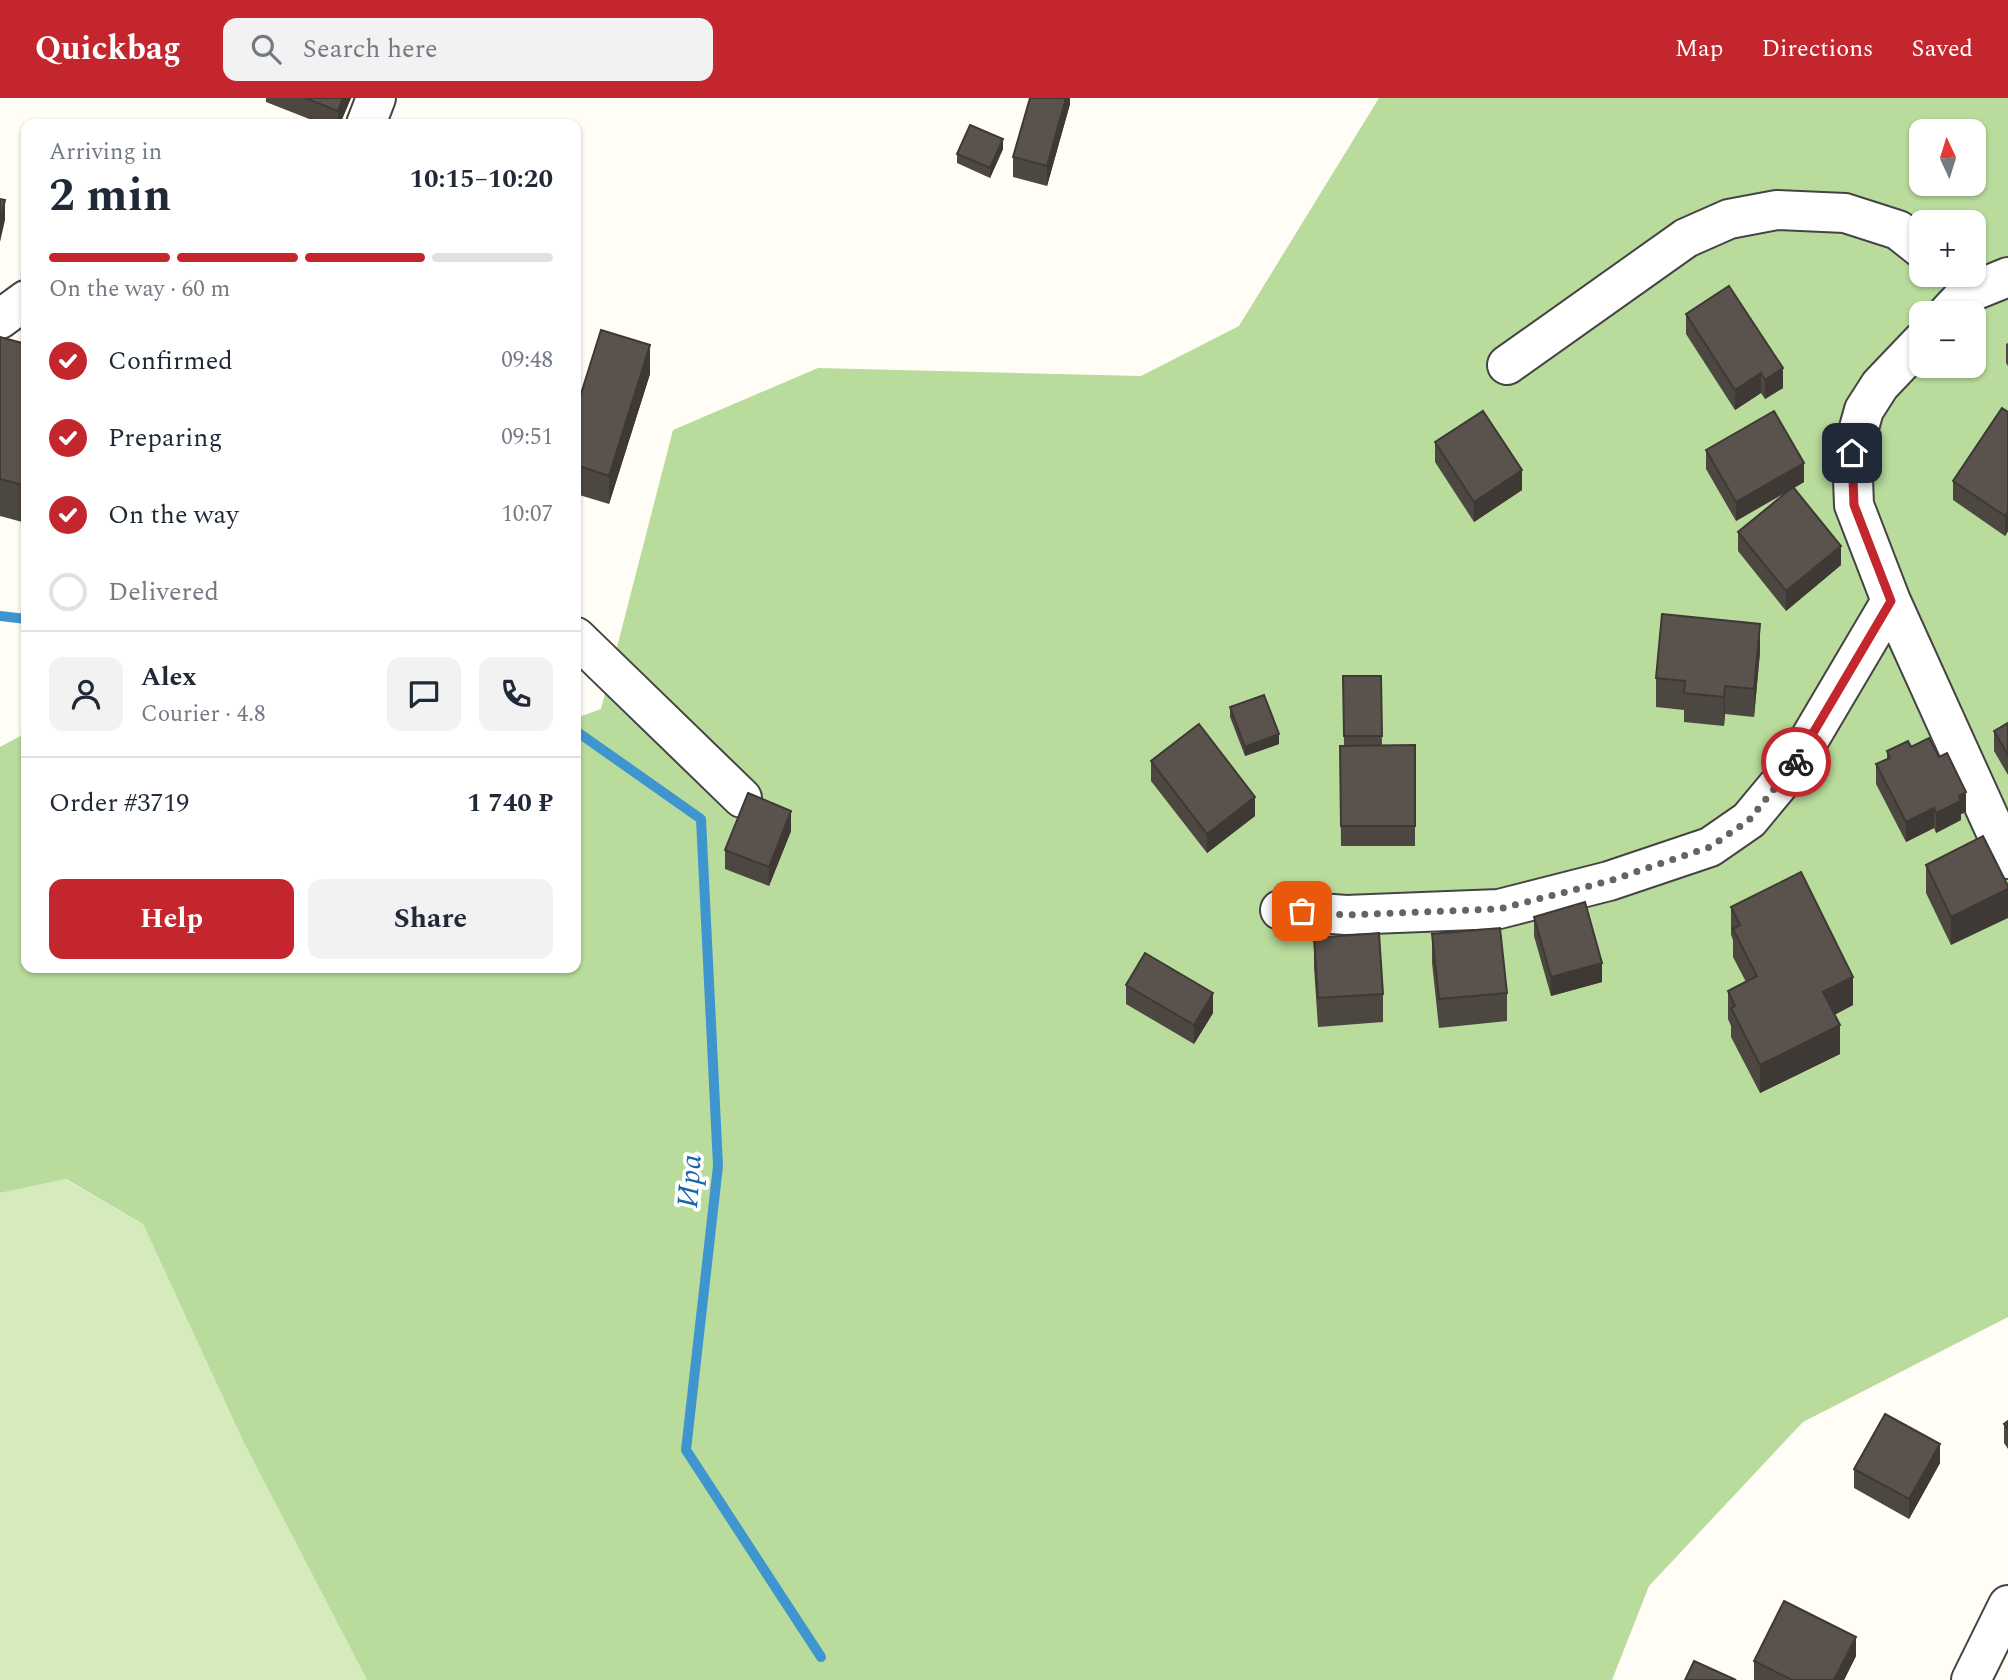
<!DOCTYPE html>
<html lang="en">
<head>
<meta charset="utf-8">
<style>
  :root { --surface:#fff; --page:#f2f2f3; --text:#1f2937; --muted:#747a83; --line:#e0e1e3; --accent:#c4262e }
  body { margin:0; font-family:Spectral,serif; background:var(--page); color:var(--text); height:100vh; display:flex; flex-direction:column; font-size:26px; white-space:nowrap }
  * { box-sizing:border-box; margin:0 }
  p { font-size:23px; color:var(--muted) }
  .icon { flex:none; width:38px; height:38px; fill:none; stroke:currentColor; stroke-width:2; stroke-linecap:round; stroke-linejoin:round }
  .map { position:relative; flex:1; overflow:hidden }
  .side { position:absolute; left:21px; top:21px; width:560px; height:854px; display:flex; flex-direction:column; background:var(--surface); border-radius:14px; box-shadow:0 2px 5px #0004 }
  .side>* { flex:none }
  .needle { width:46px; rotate:356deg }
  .controls { position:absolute; left:1909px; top:21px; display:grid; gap:14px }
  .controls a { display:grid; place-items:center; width:77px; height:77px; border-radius:14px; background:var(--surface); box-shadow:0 2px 5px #0004; font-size:35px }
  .pin { position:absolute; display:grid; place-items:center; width:60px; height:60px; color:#fff; margin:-30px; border-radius:14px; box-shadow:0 4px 10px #0006 }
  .courier { position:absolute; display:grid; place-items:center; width:70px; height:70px; margin:-35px; border:5px solid #c4262e; border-radius:50%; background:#fff; color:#222; box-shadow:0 2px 9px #0007 }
  .overview em { font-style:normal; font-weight:700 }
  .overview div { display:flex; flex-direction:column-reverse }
  .overview { display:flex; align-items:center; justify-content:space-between; height:119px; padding:0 28px }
  h1 { font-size:46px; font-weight:700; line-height:52px }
  .bar { display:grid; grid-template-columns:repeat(4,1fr); gap:10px 7px; align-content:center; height:84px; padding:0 28px }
  .bar i { height:9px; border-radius:5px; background:var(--line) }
  .bar .on { background:var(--accent) }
  .bar p { grid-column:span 4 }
  .line { display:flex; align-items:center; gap:18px; padding:0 28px; border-top:2px solid var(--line) }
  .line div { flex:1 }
  .round { display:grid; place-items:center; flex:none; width:74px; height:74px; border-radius:14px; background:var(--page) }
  ol { padding:0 28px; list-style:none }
  li { display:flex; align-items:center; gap:21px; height:77px }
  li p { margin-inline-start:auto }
  li .icon { padding:7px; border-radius:50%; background:var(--accent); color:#fff; stroke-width:4 }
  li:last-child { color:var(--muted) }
  li i { width:38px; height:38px; border:4px solid var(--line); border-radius:50% }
  .cta { display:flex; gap:14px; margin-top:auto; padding:14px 28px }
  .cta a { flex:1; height:80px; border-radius:14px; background:var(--accent); color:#fff; font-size:28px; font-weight:700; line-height:80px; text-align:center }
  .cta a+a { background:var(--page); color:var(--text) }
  header { display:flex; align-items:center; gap:42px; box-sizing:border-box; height:98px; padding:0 35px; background:var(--accent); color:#fff }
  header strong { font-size:33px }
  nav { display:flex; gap:38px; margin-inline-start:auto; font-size:24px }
  .search { width:490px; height:63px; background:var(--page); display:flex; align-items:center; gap:18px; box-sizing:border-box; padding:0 24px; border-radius:14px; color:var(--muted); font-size:26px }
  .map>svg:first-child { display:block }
</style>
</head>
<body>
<header>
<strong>Quickbag</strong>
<div class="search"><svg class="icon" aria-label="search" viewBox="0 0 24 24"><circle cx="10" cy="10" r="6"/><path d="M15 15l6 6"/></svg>Search here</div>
<nav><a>Map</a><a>Directions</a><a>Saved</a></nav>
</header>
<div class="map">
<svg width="2008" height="1582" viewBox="0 0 2008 1582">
  <rect width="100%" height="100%" fill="#fffdf5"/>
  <!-- green -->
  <path fill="#d5ebbd" d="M65,1081L143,1126L244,1345L367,1582H0V1095Z"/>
  <!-- forest -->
  <path fill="#b9dc9c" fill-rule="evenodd" d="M1379,0H2008V1219L1803,1324L1649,1488L1612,1582H367L244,1345L143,1126L66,1081L0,1095V649L26,635V870H576V620L601,611L673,332L818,270L1141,278L1239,228ZM1922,33H1974V86H1922ZM1922,124H1974V177H1922ZM1922,215H1974V268H1922Z"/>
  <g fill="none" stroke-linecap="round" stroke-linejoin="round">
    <!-- stream -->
    <path stroke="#3f96cf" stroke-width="10" d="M0,518L26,521
      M576,633L701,721L718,1068L686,1352L821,1559"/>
    <defs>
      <path id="minor" d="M366,26L376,0
        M1948,215L1966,196L2008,179
        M0,221L26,202
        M1507,267L1686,140L1729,121L1777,112L1845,115L1898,132L1922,151
        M1891,503L2008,761
        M576,539L742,700
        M1280,812L1346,817L1499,811L1609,783L1710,749L1749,722L1793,669L1891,503L1854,407L1852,355L1864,312L1880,287L1922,243
        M1971,1582L2008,1507"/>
    </defs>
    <!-- minor casing -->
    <use href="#minor" stroke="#444" stroke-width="42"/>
    <!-- minor -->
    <use href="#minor" stroke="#fff" stroke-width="38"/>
  </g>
  <!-- wall -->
  <path fill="#4d4742" d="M266,0H351L340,26H322L266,4Z
    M1070,0V6L1047,88L1013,79V59Z
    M1003,51L990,80L957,65V56Z
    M1686,216L1783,290L1765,301L1761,295L1735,312L1686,236Z
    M0,239L26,246V425L0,418Z
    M2008,245V268L2006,265V246Z
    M650,276L609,406L576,396V312Z
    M2008,314V433L2005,438L1953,402V383Z
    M1435,344L1522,392L1474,424L1435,364Z
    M1706,352L1804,384L1794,390L1841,467L1786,513L1738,453V434L1786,394L1736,423L1706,371Z
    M1760,554L1754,619L1725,616L1724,628L1684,624V612L1656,609V580Z
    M1343,578H1381L1382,647H1415V748H1341L1340,648H1344Z
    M1230,609L1279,646L1245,658L1230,619Z
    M2008,625V677L1994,653V633Z
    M1911,649L1966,714L1961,716V722L1936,735L1934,730L1906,744L1876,686V666L1887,661V653Z
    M1151,663L1255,718L1207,755L1151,683Z
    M791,733L769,788L725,771V752Z
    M1983,738L1951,847L1926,795V767Z
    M1731,809L1853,907L1834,917L1840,956L1760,995L1731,939V928L1728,921V893L1746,884L1733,859V842L1731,837Z
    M1534,819L1602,884L1551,898L1534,838Z
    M1432,836L1507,895V923L1439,930L1432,865Z
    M1314,840L1383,896V924L1318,929L1314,869Z
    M1126,887L1213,915L1194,946L1126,906Z
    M2008,1323V1351L2004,1345V1326Z
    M1940,1365L1909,1421L1854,1390V1371Z
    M1856,1558L1844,1582H1754V1563Z"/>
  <!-- shaded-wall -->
  <path fill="#3f3936" d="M343,0H351L340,26H338V13Z
    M1066,0H1070V6L1047,88V68Z
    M1003,41V51L990,80V70Z
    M5,102V122L0,144V124Z
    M650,247V276L609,406V378Z
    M1783,270V290L1765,301V282Z
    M1761,275V295L1735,312V292Z
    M1804,365V384L1736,423V404Z
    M1522,372V392L1474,424V404Z
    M2008,414V433L2005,438V418Z
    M1841,448V467L1786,513V493Z
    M1760,526V554L1754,619V591Z
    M1725,588V616L1724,628V599Z
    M1279,636V646L1245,658V649Z
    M1966,694V714L1961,716V722L1936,735V715L1959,698Z
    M1255,699V718L1207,755V736Z
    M1934,710V730L1906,744V724Z
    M791,713V733L769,788V769Z
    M2008,791V820L1951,847V819Z
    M1602,865V884L1551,898V879Z
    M1853,879V907L1823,923V894Z
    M1213,895V915L1194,946V927Z
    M1840,927V956L1760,995V967Z
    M1940,1346V1365L1909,1421V1401Z
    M1856,1539V1558L1844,1582H1834Z"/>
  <!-- building -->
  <path fill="#5a524d" stroke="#3f3936" stroke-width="2" d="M305,0H343L338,13Z
    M1030,0H1066L1047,68L1013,59Z
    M970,27L1003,41L990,70L957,56Z
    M0,101L5,102L0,124Z
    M1729,188L1783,270L1765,282L1761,275L1735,292L1686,216Z
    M601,232L650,247L609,378L576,367V312Z
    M0,239L26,246V388L0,381Z
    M2002,310L2008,314V414L2005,418L1953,383Z
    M1483,313L1522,372L1474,404L1435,344Z
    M1774,313L1804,365L1736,404L1706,352Z
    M1793,389L1841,448L1786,493L1738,434Z
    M1662,516L1760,526L1754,591L1725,588L1724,599L1684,595L1685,583L1656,580Z
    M1343,578H1381L1382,638H1344Z
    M1264,597L1279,636L1245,649L1230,609Z
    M2008,625V657L1994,633Z
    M1199,626L1255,699L1207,736L1151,663Z
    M1929,640L1939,659L1947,655L1966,694L1959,698L1961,703L1936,715L1934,710L1906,724L1876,666L1890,660L1887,653L1908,643L1911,649Z
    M1415,647V728H1341L1340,648Z
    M748,695L791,713L769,769L725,752Z
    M1983,738L2008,788V791L1951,819L1926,767Z
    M1801,774L1853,879L1823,894L1840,927L1760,967L1731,910L1735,908L1728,893L1757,878L1733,831L1740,827L1731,809Z
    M1585,804L1602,865L1551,879L1534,819Z
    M1500,830L1507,895L1439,901L1432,836Z
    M1379,835L1383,896L1318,900L1314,840Z
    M1145,855L1213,895L1194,927L1126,887Z
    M1885,1316L1940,1346L1909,1401L1854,1371Z
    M2008,1323V1331L2004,1326Z
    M1784,1503L1856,1539L1834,1582H1792L1754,1563Z
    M1694,1563L1736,1582H1685Z"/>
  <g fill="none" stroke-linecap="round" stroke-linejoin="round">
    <!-- done -->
    <path stroke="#646461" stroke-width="7" stroke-dasharray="0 12.6" d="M1302,813L1346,817L1499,811L1609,783L1710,749L1749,722L1796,664"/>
    <!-- route -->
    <path stroke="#c4262e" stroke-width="9" d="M1796,664L1891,503L1854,407L1852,355"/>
  </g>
  <g text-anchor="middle" stroke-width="7" stroke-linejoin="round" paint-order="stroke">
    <!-- water labels -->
    <g font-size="30" font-style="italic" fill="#1768a6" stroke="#fff">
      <text transform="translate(689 1083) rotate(-86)" y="10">Ира</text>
    </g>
  </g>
</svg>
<div class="controls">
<a><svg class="needle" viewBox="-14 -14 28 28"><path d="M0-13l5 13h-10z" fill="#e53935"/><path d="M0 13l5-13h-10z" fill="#747a83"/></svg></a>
<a>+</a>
<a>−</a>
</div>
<div class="pin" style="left:1302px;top:813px;background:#ea580c"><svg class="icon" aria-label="bag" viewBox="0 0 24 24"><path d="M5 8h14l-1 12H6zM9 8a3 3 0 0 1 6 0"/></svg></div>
<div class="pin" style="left:1852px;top:355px;background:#1f2937"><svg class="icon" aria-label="home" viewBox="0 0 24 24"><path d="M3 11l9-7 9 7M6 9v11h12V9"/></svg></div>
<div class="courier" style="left:1796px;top:664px"><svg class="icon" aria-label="bike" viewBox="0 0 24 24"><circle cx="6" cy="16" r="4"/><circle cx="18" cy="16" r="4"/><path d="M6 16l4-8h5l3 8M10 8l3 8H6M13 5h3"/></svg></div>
<section class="side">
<div class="overview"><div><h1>2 min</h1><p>Arriving in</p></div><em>10:15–10:20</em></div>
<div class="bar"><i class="on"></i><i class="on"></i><i class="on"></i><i></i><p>On the way · 60 m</p></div>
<ol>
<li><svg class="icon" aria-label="check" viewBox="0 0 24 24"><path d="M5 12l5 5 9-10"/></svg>Confirmed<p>09:48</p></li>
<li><svg class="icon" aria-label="check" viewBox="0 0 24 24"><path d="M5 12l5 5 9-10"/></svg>Preparing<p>09:51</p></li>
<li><svg class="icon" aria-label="check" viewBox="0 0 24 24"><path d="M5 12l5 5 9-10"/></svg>On the way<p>10:07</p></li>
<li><i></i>Delivered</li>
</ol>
<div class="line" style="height:126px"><a class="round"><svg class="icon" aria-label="person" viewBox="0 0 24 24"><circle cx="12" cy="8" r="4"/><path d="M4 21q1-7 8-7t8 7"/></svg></a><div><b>Alex</b><p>Courier · 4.8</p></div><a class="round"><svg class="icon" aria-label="chat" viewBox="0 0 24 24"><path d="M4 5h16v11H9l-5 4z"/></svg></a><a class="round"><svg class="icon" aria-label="phone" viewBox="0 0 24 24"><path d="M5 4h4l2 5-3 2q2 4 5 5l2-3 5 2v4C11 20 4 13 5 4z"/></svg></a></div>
<div class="line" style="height:91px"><div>Order #3719</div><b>1 740 ₽</b></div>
<div class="cta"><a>Help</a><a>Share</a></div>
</section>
</div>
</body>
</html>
